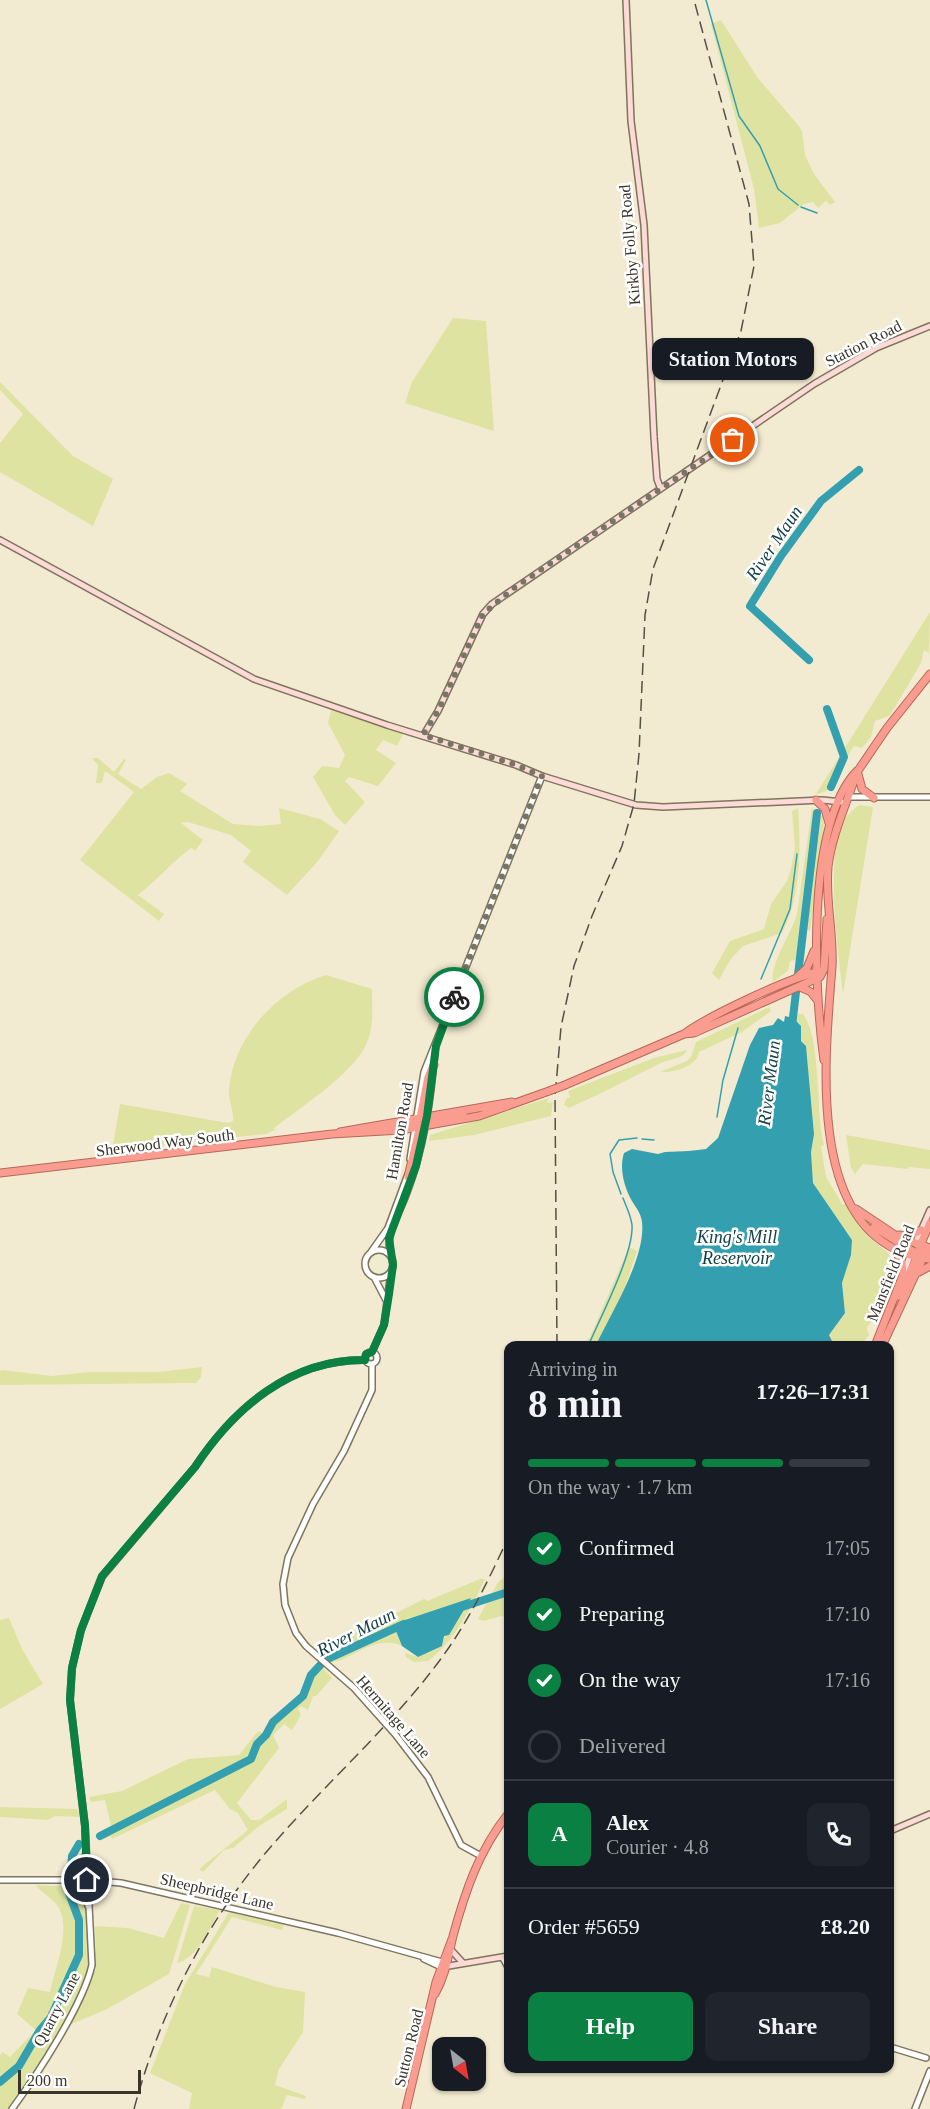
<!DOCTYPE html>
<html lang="en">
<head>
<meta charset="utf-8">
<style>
  :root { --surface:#171b24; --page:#20242c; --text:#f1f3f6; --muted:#9ea1a6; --line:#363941; --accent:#0b8043 }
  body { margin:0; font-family:Georgia,serif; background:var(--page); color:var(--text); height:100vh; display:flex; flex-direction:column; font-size:22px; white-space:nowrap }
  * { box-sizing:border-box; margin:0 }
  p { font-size:20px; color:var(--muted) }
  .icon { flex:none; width:33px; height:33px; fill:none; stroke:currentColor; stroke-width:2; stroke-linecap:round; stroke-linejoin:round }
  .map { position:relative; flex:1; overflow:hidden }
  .panel { position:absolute; left:504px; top:1341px; width:390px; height:732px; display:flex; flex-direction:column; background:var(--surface); border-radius:12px; box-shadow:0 2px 4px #0004 }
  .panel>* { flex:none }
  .needle { width:39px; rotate:149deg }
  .tools { position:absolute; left:432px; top:2037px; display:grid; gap:12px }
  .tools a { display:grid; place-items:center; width:54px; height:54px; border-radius:12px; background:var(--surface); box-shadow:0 2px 4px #0004; font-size:30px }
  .scale { position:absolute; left:18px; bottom:15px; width:123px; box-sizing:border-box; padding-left:6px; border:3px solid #38352b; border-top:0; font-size:16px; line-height:21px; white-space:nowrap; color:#38352b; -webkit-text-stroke:4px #fff; paint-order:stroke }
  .pin { position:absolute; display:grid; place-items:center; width:51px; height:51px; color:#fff; margin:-26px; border:3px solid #fff; border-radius:50%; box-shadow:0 2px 6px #0007 }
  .courier { position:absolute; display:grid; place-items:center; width:60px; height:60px; margin:-30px; border:4px solid #0b8043; border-radius:50%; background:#fff; color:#222; box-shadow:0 2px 8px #0007 }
  .bubble { position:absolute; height:42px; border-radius:12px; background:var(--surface); box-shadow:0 2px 4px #0004; font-size:20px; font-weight:600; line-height:42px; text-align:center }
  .overview em { font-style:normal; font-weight:600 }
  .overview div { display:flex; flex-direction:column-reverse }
  .overview { display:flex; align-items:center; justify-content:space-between; height:102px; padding:0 24px }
  h1 { font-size:39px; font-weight:600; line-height:45px }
  .bar { display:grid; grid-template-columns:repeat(4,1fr); gap:9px 6px; align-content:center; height:72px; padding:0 24px }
  .bar i { height:8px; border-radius:4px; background:var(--line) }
  .bar .active { background:var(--accent) }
  .bar p { grid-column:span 4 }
  .line { display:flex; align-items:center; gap:15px; padding:0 24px; border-top:2px solid var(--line) }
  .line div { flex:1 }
  .round { display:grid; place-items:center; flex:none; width:63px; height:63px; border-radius:12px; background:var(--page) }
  ol { padding:0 24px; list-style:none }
  li { display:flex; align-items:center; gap:18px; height:66px }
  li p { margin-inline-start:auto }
  li .icon { padding:6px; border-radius:50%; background:var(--accent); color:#fff; stroke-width:4 }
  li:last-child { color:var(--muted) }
  li i { width:33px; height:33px; border:3px solid var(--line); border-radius:50% }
  .button { display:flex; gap:12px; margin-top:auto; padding:12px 24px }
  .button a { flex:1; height:69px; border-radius:12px; background:var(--accent); color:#fff; font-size:24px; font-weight:600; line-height:69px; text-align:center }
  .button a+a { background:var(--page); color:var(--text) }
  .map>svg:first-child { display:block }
</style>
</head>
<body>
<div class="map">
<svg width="930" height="2109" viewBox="0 0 930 2109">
  <rect width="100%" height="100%" fill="#f3ebd1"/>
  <!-- green -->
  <path fill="#dee3a2" d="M721,20L757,77L798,125L802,131L805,155L814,174L835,202L830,205L826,201L818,208L813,202L804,204L780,223L759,228L754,189L711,24Z
    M453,318L486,321L494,431L405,403L412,382Z
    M0,382L73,456L113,479L93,526L0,472V443L23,414L0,390Z
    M930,612L929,653L924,650L921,663L894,709L889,716L875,721L871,737L862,748L854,746C839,765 845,789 816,794Z
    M331,710L403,734L397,746L383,740L376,750L396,763L378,786L349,777L345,781L365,802L345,825L335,815L313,777L322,766L339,768L345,755L328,723Z
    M92,758H98L114,772L124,759L126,760L118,774L141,789L157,777L169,773L187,784L180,791L233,824L259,826L281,824L279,808L320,819L339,831L318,861L287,895L243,862L251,851L231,835L188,822L181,823L203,840L195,851L191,848C172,862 157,880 138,895L164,914L159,921L80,860L134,792L105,771L102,783H96L98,765Z
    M859,805L873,807L843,994C838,950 826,867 841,826C845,817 851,811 859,805Z
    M798,808C801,848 801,897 782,933L743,946L730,960L719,980L712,973L730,941L764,929L771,904L787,881L791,869L795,847L792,811Z
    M812,808L822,816L824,825L810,931L805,928L802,959L790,961L788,971L773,982C769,966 792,932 797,914Z
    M326,975L372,989C372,1006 374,1024 368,1040C357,1072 299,1108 273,1129H277L266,1134L112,1151L120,1104L228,1123L233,1121C234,1110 228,1101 229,1089C234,1036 277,990 326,975Z
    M769,1007L771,1011L742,1032L699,1052C697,1067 672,1073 660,1072L687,1061L691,1057L696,1042Z
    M797,1014H803C822,1040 815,1112 824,1145L821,1146L826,1177L843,1205L847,1203C854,1213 860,1226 869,1236C883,1252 892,1249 897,1272L893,1275L879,1319L870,1323L867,1328L869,1335L862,1344L829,1345L831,1341L829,1335L845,1313L842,1283L851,1255L852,1240L813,1183L811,1152L814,1134L806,1046C798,1038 794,1024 797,1014Z
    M687,1050C685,1058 671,1059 663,1062C632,1077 601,1094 569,1108L564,1105L566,1099L570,1097L568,1091L654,1058Z
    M549,1098L547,1103L553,1102L551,1116L474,1135L429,1141L430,1135Z
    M846,1135L930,1150V1169L909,1167L908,1169L863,1164L855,1174L851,1168Z
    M629,1247L637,1251L622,1296L596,1345L582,1346L590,1337Z
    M202,1367L201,1377L196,1383L0,1385V1371L2,1370L52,1376L89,1372H159Z
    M508,1575V1617L501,1616L484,1621L478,1619L498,1582Z
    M480,1579H485C472,1607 453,1643 428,1661L414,1662L406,1657L405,1653L418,1657L442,1646L444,1636L449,1634L470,1599L402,1621L394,1626L402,1646C372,1632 344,1668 327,1661L336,1655L331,1648L332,1645L424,1599L427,1601Z
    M9,1618L23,1651L43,1684L0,1709V1620Z
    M318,1662L332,1678L316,1696H313L308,1710L301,1706L298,1709L301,1715L292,1730L284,1724L273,1735L279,1748L237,1803L251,1820H259L287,1799V1809L259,1826L233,1848L224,1850L203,1872L199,1869L248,1830L238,1813L230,1809L215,1790L112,1839L111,1836L102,1840L101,1831L111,1826L105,1800L91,1802L89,1797L122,1791L188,1759L239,1755L258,1731L263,1733L278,1713L302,1693L306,1677Z
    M0,1807L78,1809L79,1817L55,1816L48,1820L0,1817Z
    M36,1885L79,1887C87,1913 94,1946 87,1973C78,2011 33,2077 9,2109H0V2055L3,2052L10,2057L36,2030L17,2014L28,1988L50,1992C55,1968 71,1931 59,1908C53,1898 41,1893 36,1885Z
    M181,1903L190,1905L169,1974L107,2009L67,2026L96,1969L95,1926L128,1928L164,1938Z
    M194,1906L220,1910C211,1927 197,1959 177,1963Z
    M229,1912L284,1925L282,1930L232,1917L196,1974L209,1977L212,1967L276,1987L305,1992L303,2032L279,2069L275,2085L306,2096L305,2099L287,2095L281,2109H189L192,2093L150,2073L185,1984Z"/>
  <!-- water -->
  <path fill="#34a0af" d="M785,1016L793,1018L801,1026V1041L806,1046L814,1134L811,1152L813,1183L852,1240L851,1255L842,1283L845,1313L829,1335L832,1341L829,1345H596C611,1313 646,1258 642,1222C641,1213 636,1208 632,1201C624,1187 619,1168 624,1153L632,1149L658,1154L665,1152L689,1151L706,1149L718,1138L750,1045L759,1028L773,1025L778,1018L784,1022Z
    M471,1598L449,1635L444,1636L442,1646L418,1657L402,1646L394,1626L402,1621Z"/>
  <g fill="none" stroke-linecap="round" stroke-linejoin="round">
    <!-- stream -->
    <path stroke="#34a0af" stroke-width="1.5" d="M706,0L739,116L760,146L778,189L798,205
      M801,207L817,213
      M761,979L790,909L797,854
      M717,1117L723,1080L738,1028
      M642,1139L654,1140
      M621,1194L613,1172L610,1154L619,1140L637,1138
      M589,1344C601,1316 634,1253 632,1225C631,1216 626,1206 623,1198"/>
    <!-- river -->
    <path stroke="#34a0af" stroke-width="8" d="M809,660L750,606L781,556L821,501L859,470
      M827,709L844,757L831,787
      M792,1026L817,813
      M459,1608L508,1592
      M100,1836L251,1759L257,1744L266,1735L273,1722L303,1696L311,1675L325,1660L404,1624
      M0,2082L19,2066L40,2030L51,2017L79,1955V1920L69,1893L72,1856L79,1844"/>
    <defs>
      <path id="tertiary" d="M848,797H930
        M410,1159L424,1072L542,776
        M365 1264a14 14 0 1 1 28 0a14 14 0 1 1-28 0Z
        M371,1252L388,1228L408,1174
        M391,1256C384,1236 399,1214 406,1195C424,1149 431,1099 435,1050
        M374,1277L386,1300
        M372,1352L384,1325L391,1272
        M365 1358a6 6 0 1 1 12 0a6 6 0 1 1-12 0Z
        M372,1364V1390L344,1451L313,1504L288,1558L283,1584L285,1605L296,1633L306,1646L354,1688L395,1734L428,1777L461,1845L481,1856
        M84,1857L80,1874L88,1906
        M0,1880H87L121,1883L338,1933L442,1962
        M503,1958L508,1967
        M424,1959L441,1967
        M890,2047L926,2058
        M12,2109C37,2075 83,2005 92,1965L85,1826L70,1700L72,1668L81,1630L102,1577L195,1467C234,1408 291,1359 365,1360
        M915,2109L930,2071"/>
      <path id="secondary" d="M626,0L631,121L644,225L654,437L657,479L660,487
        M0,540L254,679L387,725L516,765L542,776L636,805L663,807L822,800L842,802
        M423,736L438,711L483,614L492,604L814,384L876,348L930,326
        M915,1244L930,1210
        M904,1272L911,1253
        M890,1831L930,1814
        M452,1951L463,1963
        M443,1967L508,1956"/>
      <path id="trunk" d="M857,771C847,804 832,833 828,867C825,901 834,934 832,967C826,1048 807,1206 895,1249C906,1255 918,1257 930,1259
        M858,774L862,789L874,798
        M855,775L887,728L930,674
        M816,800L825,809L829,823
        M796,978L807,968L814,951
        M800,987L811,992L818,1001
        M684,1034L694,1033L820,977L824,969L827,919
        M824,1060C814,989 806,829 855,773
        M565,1085L684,1034C708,1016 787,979 817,972
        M420,1118L428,1077L434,1065
        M433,1120L463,1114
        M391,1126L416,1123
        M340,1132L512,1102
        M0,1173L332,1134L401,1130L479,1116L549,1091
        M408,1177L420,1125
        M856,1209L898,1237L930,1248
        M874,1227L922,1257
        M899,1235L909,1236L921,1230
        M919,1248L930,1223
        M919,1248L930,1254
        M919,1272L930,1266
        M898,1296L919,1253
        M875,1346L903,1275L902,1263L895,1250
        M882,1346L923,1258
        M435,1994C446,1974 448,1957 453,1936C465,1892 479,1850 508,1814
        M406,2109L436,1982L452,1939"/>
    </defs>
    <!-- tertiary casing -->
    <use href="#tertiary" stroke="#7d755e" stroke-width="8"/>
    <!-- secondary casing -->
    <use href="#secondary" stroke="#7d755e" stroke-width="8"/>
    <!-- trunk casing -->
    <use href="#trunk" stroke="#b5685a" stroke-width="9"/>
    <!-- tertiary -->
    <use href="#tertiary" stroke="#fff" stroke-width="5"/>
    <!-- secondary -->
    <use href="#secondary" stroke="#fddad5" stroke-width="5"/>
    <!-- trunk -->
    <use href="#trunk" stroke="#fa9c90" stroke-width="7"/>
    <!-- rail -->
    <path stroke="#545044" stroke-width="1.5" stroke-dasharray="12 6" stroke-linecap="butt" d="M557,1346L555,1097L561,1027L574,966L592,916L622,846L634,804L639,754L645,615L653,569L741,331L754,266L749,204L694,0
      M134,2109C159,2016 201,1931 263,1856C323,1784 397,1723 450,1646C473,1612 491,1575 508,1538"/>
    <defs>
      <path id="trunk-bridge" d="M549,1091L565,1085"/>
    </defs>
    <!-- trunk-bridge casing -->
    <use href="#trunk-bridge" stroke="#b5685a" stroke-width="9" stroke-linecap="butt"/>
    <!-- trunk-bridge -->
    <use href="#trunk-bridge" stroke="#fa9c90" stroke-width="7"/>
  </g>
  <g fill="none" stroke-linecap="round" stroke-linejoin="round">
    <!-- done -->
    <path stroke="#797565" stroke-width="6" stroke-dasharray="0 10.8" d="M454,997L542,776L516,765L423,735L438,711L483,614L514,588L733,440"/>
    <!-- route -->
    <path stroke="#0b8043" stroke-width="8" d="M87,1880L85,1826L70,1700L72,1668L81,1630L102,1576L195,1467C234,1408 291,1359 365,1360L366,1354L372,1352L384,1325L389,1294L393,1265L389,1238L416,1166L427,1116L436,1046L454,997"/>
  </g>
  <g text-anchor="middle" stroke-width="5" stroke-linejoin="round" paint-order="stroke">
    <!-- street labels -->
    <g font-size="16" fill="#38352b" stroke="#fff">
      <text transform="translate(629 245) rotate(-95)" y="6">Kirkby Folly Road</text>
      <text transform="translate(863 343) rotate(-27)" y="6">Station Road</text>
      <text transform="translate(399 1131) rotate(-80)" y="6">Hamilton Road</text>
      <text transform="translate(165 1142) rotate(-7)" y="6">Sherwood Way South</text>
      <text transform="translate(890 1273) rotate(-68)" y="6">Mansfield Road</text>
      <text transform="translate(394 1716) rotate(49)" y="6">Hermitage Lane</text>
      <text transform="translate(217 1891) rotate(13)" y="6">Sheepbridge Lane</text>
      <text transform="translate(56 2009) rotate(-62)" y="6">Quarry Lane</text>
      <text transform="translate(408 2048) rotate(-76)" y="6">Sutton Road</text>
    </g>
    <!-- water labels -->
    <g font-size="18" font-style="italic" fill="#124148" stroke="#fff">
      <text transform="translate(774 543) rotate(-56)" y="6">River Maun</text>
      <text transform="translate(769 1083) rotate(-83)" y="6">River Maun</text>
      <text x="737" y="1243">King's Mill<tspan x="737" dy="21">Reservoir</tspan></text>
      <text transform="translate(356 1632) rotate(-27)" y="6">River Maun</text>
    </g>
  </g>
</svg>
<div class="tools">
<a><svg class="needle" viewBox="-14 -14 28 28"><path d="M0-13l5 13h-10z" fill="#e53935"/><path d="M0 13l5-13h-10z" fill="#9ea1a6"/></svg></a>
</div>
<div class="scale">200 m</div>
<div class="pin" style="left:733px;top:440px;background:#ea580c"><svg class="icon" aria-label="bag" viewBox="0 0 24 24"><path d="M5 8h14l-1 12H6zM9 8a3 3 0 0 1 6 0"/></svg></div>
<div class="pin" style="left:87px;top:1880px;background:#1f2937"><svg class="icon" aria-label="home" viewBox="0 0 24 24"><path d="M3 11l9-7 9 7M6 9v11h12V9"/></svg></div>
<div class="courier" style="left:454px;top:997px"><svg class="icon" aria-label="bike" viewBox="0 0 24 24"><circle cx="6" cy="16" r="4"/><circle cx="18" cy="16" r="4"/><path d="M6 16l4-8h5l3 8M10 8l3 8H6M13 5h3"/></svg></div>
<div class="bubble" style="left:652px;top:338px;width:162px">Station Motors</div>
<section class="panel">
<div class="overview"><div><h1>8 min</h1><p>Arriving in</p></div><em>17:26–17:31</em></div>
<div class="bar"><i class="active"></i><i class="active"></i><i class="active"></i><i></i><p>On the way · 1.7 km</p></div>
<ol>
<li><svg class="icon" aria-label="check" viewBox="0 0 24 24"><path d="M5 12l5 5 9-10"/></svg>Confirmed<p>17:05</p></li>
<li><svg class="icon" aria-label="check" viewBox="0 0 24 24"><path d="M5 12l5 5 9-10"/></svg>Preparing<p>17:10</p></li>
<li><svg class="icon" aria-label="check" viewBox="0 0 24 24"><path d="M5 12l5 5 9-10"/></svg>On the way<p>17:16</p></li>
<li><i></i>Delivered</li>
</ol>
<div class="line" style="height:108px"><b class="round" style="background:var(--accent);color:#fff">A</b><div><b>Alex</b><p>Courier · 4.8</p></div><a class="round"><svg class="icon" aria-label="phone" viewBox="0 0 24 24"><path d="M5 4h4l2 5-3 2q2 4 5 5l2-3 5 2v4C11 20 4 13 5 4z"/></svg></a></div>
<div class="line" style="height:78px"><div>Order #5659</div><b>£8.20</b></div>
<div class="button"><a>Help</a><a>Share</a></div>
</section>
</div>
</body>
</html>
